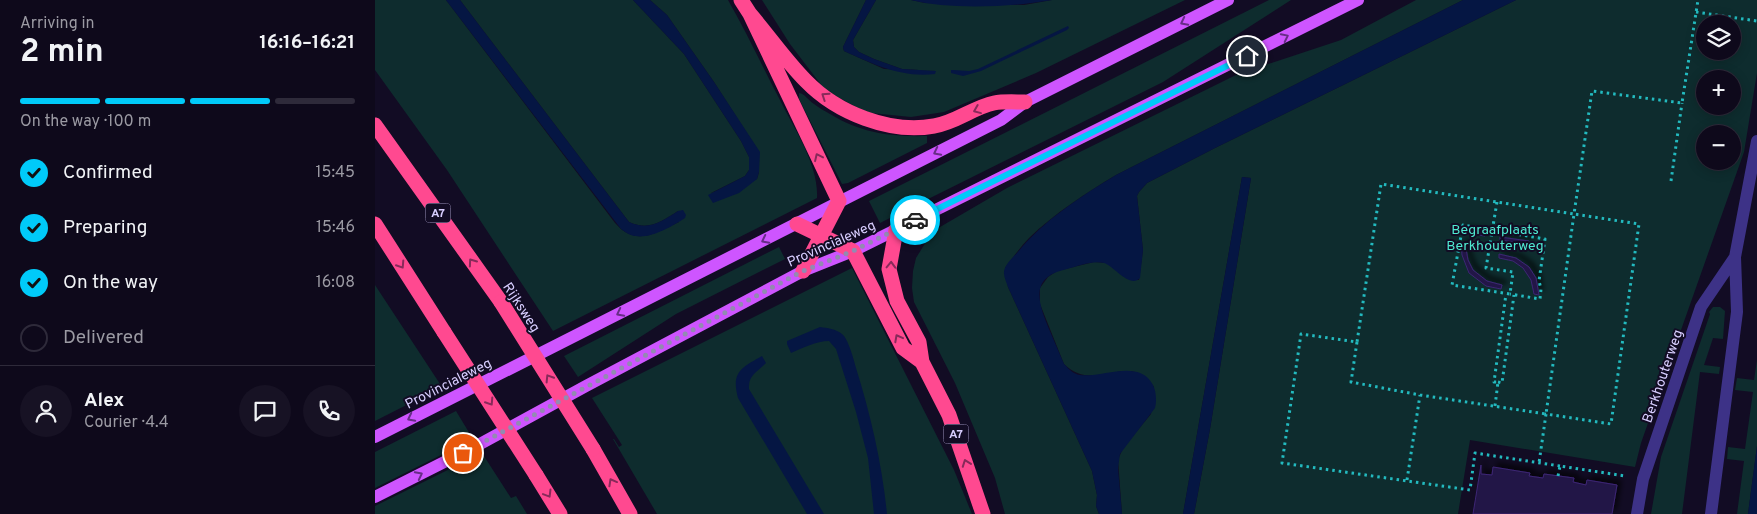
<!DOCTYPE html>
<html lang="en">
<head>
<meta charset="utf-8">
<style>
  :root { --surface:#0e091b; --page:#171224; --text:#f1f3f6; --muted:#9b9aa3; --line:#2e2a3a; --accent:#00caf9 }
  body { margin:0; font-family:Overpass,sans-serif; background:var(--page); color:var(--text); height:100vh; display:flex; flex-direction:column; font-size:19px; white-space:nowrap }
  * { box-sizing:border-box; margin:0 }
  p { font-size:16px; color:var(--muted) }
  .icon { flex:none; width:28px; height:28px; fill:none; stroke:currentColor; stroke-width:2; stroke-linecap:round; stroke-linejoin:round }
  .map { position:relative; flex:1; overflow:hidden }
  .side { display:flex; flex-direction:column; background:var(--surface); width:375px }
  .side>* { flex:none }
  .buttons { position:absolute; left:1321px; top:15px; display:grid; gap:10px }
  .buttons a { display:grid; place-items:center; width:45px; height:45px; border-radius:50%; background:var(--surface); box-shadow:0 2px 12px #0003,0 0 0 1px var(--line); font-size:25px }
  .pin { position:absolute; display:grid; place-items:center; width:42px; height:42px; color:#fff; margin:-21px; border:2px solid #fff; border-radius:50%; box-shadow:0 1px 5px #0007 }
  .courier { position:absolute; display:grid; place-items:center; width:50px; height:50px; margin:-25px; border:4px solid #00caf9; border-radius:50%; background:#fff; color:#222; box-shadow:0 1px 6px #0007 }
  .summary em { font-style:normal; font-weight:700 }
  .summary div { display:flex; flex-direction:column-reverse }
  .summary { display:flex; align-items:center; justify-content:space-between; height:85px; padding:0 20px }
  h1 { font-size:32px; font-weight:700; line-height:38px }
  .bar { display:grid; grid-template-columns:repeat(4,1fr); gap:8px 5px; align-content:center; height:60px; padding:0 20px }
  .bar i { height:6px; border-radius:4px; background:var(--line) }
  .bar .active { background:var(--accent) }
  .bar p { grid-column:span 4 }
  .line { display:flex; align-items:center; gap:12px; padding:0 20px; border-top:1px solid var(--line) }
  .line div { flex:1 }
  .round { display:grid; place-items:center; flex:none; width:52px; height:52px; border-radius:26px; background:var(--page) }
  ol { padding:0 20px; list-style:none }
  li { display:flex; align-items:center; gap:15px; height:55px }
  li p { margin-inline-start:auto }
  li .icon { padding:5px; border-radius:50%; background:var(--accent); color:#111; stroke-width:4 }
  li:last-child { color:var(--muted) }
  li i { width:28px; height:28px; border:2px solid var(--line); border-radius:50% }
  main { display:flex; flex:1; min-height:0 }
  .map>svg:first-child { display:block }
</style>
</head>
<body>
<main>
<section class="side">
<div class="summary"><div><h1>2 min</h1><p>Arriving in</p></div><em>16:16–16:21</em></div>
<div class="bar"><i class="active"></i><i class="active"></i><i class="active"></i><i></i><p>On the way · 100 m</p></div>
<ol>
<li><svg class="icon" aria-label="check" viewBox="0 0 24 24"><path d="M5 12l5 5 9-10"/></svg>Confirmed<p>15:45</p></li>
<li><svg class="icon" aria-label="check" viewBox="0 0 24 24"><path d="M5 12l5 5 9-10"/></svg>Preparing<p>15:46</p></li>
<li><svg class="icon" aria-label="check" viewBox="0 0 24 24"><path d="M5 12l5 5 9-10"/></svg>On the way<p>16:08</p></li>
<li><i></i>Delivered</li>
</ol>
<div class="line" style="height:90px"><a class="round"><svg class="icon" aria-label="person" viewBox="0 0 24 24"><circle cx="12" cy="8" r="4"/><path d="M4 21q1-7 8-7t8 7"/></svg></a><div><b>Alex</b><p>Courier · 4.4</p></div><a class="round"><svg class="icon" aria-label="chat" viewBox="0 0 24 24"><path d="M4 5h16v11H9l-5 4z"/></svg></a><a class="round"><svg class="icon" aria-label="phone" viewBox="0 0 24 24"><path d="M5 4h4l2 5-3 2q2 4 5 5l2-3 5 2v4C11 20 4 13 5 4z"/></svg></a></div>
</section>
<div class="map">
<svg width="1382" height="514" viewBox="0 0 1382 514">
  <defs>
    <filter id="shadow"><feDropShadow dx="4.5" dy="-4.5" stdDeviation="2.5" flood-color="#0009"/></filter>
  </defs>
  <rect width="100%" height="100%" fill="#120c24"/>
  <!-- green -->
  <path fill="#0e2c2e" fill-rule="evenodd" d="M0,0H71L240,223C261,247 280,233 304,222L303,211C286,222 274,231 254,222L85,0H258L309,54L366,141L374,157V170L370,176L336,193L382,179L384,172V152L339,82L292,15L275,0H353C372,33 388,68 406,102C420,130 444,166 442,198L178,331L72,170L0,70Z
    M387,0H491L468,47L469,51L509,69L561,71L527,69L499,59L484,52L479,47L478,40L501,0H536L550,3L649,5L677,0H810L661,73L569,112L536,117L496,113L483,108L461,96L447,86L415,44Z
    M894,0H916L788,82L505,223L494,201Z
    M1041,0H1088L741,175C711,193 680,213 654,238C645,247 638,258 630,268L633,287L717,471L722,495L721,506L724,514H630L620,478L580,383L539,302L537,288L538,271L541,258L554,237L565,227L632,188L863,74L966,40Z
    M1141,0H1382V73L1369,152L1266,443L1260,467L1095,440L1083,514H819L835,429L876,178L867,177L808,514H747L743,460L748,448L776,414L779,387C754,349 720,395 689,364L665,304V288L673,277L682,271L719,262L732,263L751,278L764,280L768,250L762,196L764,192L772,183L840,148ZM1330,24H1358V51H1330ZM1330,79H1358V106H1330ZM1330,134H1358V161H1330Z
    M424,93C430,94 433,100 439,104C444,108 450,111 455,114C486,133 516,137 552,136V143L473,183L467,184L424,99Z
    M404,247L410,259L301,314L203,377L189,356Z
    M477,268L579,470L597,514H282L238,439H239L244,447L247,445L217,398Z
    M0,285L67,387L0,421Z
    M1338,307H1345L1350,311L1348,339L1338,338L1329,365L1345,367L1344,374L1325,372L1307,514H1276L1286,457L1335,314L1334,312Z
    M1382,360V446L1373,514H1362L1369,461L1352,459L1353,447L1370,449L1378,392L1360,390L1362,378L1379,380Z
    M81,411L98,439L0,488V452Z
    M107,453L136,498L141,496L152,514H0V506Z"/>
  <!-- water -->
  <path fill="#051643" d="M71,0H85L254,222C274,231 286,222 303,211L308,210L311,215L310,218C296,227 273,241 256,235C253,234 249,231 246,229Z
    M258,0H275L292,15L339,82L385,152L384,172L382,179L364,193L338,203L333,195L370,176L374,170V157L366,141L309,54Z
    M491,0H501L478,40L479,47L484,52L499,59L527,69L561,71L560,74C526,78 498,64 469,51L468,47Z
    M536,0H677C638,7 575,10 536,0Z
    M1088,0H1141L840,148L772,183L764,192L762,196L768,250L765,278C755,289 739,266 729,263C718,260 703,266 692,269C654,277 663,302 674,329C679,341 684,352 689,364C694,369 698,374 705,375C728,378 764,358 778,385C781,391 782,401 780,408L745,454L743,468L747,514H724L721,506L722,495L717,471L633,287C631,281 627,274 630,268C632,263 638,257 642,253C669,220 705,197 741,175Z
    M693,26L694,28L692,30L606,71L588,76L576,73V70H578L594,71L603,69Z
    M867,177L876,178L835,429L819,514H808Z
    M445,327C452,328 461,329 467,334C473,338 479,360 481,368C496,416 507,464 512,514H499L493,458L481,412L461,349L454,341C441,341 428,348 416,353L412,344V341Z
    M387,356L391,363C382,372 373,375 374,389L449,514H432L363,398C356,372 366,368 387,356Z
    M1382,446V514H1373Z"/>
  <!-- building -->
  <path fill="#241646" stroke="#3c2674" filter="url(#shadow)" d="M1088,230L1110,233V236L1088,233Z
    M1125,237L1154,241V244L1125,240Z
    M1090,243L1093,260L1098,270L1112,281L1127,285L1126,289L1111,286L1094,273L1087,255L1086,244Z
    M1124,254L1141,258L1154,267L1161,278L1164,295L1159,294L1156,280L1148,268L1138,261L1124,258Z
    M1106,465V474L1117,475L1118,467L1155,473L1154,476L1168,478L1169,474L1199,478L1198,482L1211,485L1212,480L1242,485L1237,514H1098Z"/>
  <g fill="none" stroke-linecap="round" stroke-linejoin="round">
    <!-- path -->
    <path stroke="#23babf" stroke-width="3" stroke-dasharray="2.5 4" stroke-linecap="butt" d="M1321,12L1382,21
      M1296,181L1307,103
      M1122,202L1111,268L1138,272L1135,294L1077,285L1088,225L1170,239L1164,281L1166,289L1165,299L1135,294
      M982,342L976,382L1045,395L1171,414L1199,214L1264,224L1236,424L1171,414L1164,463
      M1123,382L1127,383L1139,295
      M1120,406L1123,382H1119L1131,294
      M1185,466L1100,453L1095,490L907,463L926,334L982,342L1006,184L1199,214L1217,91L1307,103L1323,0
      M1183,476L1185,466L1250,476
      M1032,480L1045,395"/>
    <!-- minor -->
    <path stroke="#3d3287" stroke-width="12" d="M1262,514L1268,479L1326,307L1360,257
      M1336,514L1362,312L1360,257L1382,141"/>
    <!-- major -->
    <path stroke="#ce55ff" stroke-width="12" d="M0,437L626,120L650,102L853,0
      M0,497L105,444L211,386L428,271L478,251L983,0"/>
    <!-- highway -->
    <path stroke="#ff4990" stroke-width="15" d="M366,0L375,14L464,201L428,271
      M375,14C394,36 411,61 431,81C462,113 515,134 559,126C580,123 599,107 619,103C629,101 640,102 650,102
      M0,125L126,302
      M0,224L69,332
      M422,224L478,251L528,348L547,362
      M521,230L514,269L522,301L544,342L547,362L574,415L608,514
      M218,449L255,514
      M161,475L185,514"/>
    <!-- highway-bridge -->
    <path stroke="#ff4990" stroke-width="15" d="M126,302L218,449
      M69,332L161,475"/>
  </g>
  <!-- one-way arrows -->
  <defs><path id="oneway-chevron" d="M-2-3.5L2.5 0L-2 3.5" fill="none" stroke-width="1.6" stroke-linecap="round" stroke-linejoin="round" transform="scale(1.25)"/></defs>
  <g stroke="#672d87">
    <use href="#oneway-chevron" transform="translate(809 22) rotate(153)"/>
    <use href="#oneway-chevron" transform="translate(910 37) rotate(-26)"/>
    <use href="#oneway-chevron" transform="translate(562 152) rotate(153)"/>
    <use href="#oneway-chevron" transform="translate(390 240) rotate(153)"/>
    <use href="#oneway-chevron" transform="translate(245 313) rotate(153)"/>
    <use href="#oneway-chevron" transform="translate(36 418) rotate(153)"/>
    <use href="#oneway-chevron" transform="translate(44 475) rotate(-27)"/>
  </g>
  <g stroke="#882a5a">
    <use href="#oneway-chevron" transform="translate(450 96) rotate(-146)"/>
    <use href="#oneway-chevron" transform="translate(602 110) rotate(158)"/>
    <use href="#oneway-chevron" transform="translate(443 157) rotate(-115)"/>
    <use href="#oneway-chevron" transform="translate(97 262) rotate(-125)"/>
    <use href="#oneway-chevron" transform="translate(26 265) rotate(57)"/>
    <use href="#oneway-chevron" transform="translate(516 265) rotate(-88)"/>
    <use href="#oneway-chevron" transform="translate(523 338) rotate(-118)"/>
    <use href="#oneway-chevron" transform="translate(174 378) rotate(-122)"/>
    <use href="#oneway-chevron" transform="translate(115 402) rotate(57)"/>
    <use href="#oneway-chevron" transform="translate(591 463) rotate(-110)"/>
    <use href="#oneway-chevron" transform="translate(237 482) rotate(-119)"/>
    <use href="#oneway-chevron" transform="translate(173 494) rotate(59)"/>
  </g>
  <g fill="none" stroke-linecap="round" stroke-linejoin="round">
    <!-- done -->
    <path stroke="#938ab2" stroke-width="5" stroke-dasharray="0 9" d="M88,453L428,271L478,251L540,220"/>
    <!-- route -->
    <path stroke="#00caf9" stroke-width="6" d="M540,220L872,56"/>
  </g>
  <g text-anchor="middle" stroke-width="4" stroke-linejoin="round" paint-order="stroke">
    <!-- shield labels -->
    <g fill="#120c24" stroke="#9d94bd" stroke-width="1">
      <rect x="50.5" y="203.5" width="25" height="19" rx="4"/>
      <rect x="568.5" y="424.5" width="25" height="19" rx="4"/>
    </g>
    <g font-size="12" font-weight="bold" fill="#d8ceff">
      <text x="63" y="217">A7</text>
      <text x="581" y="438">A7</text>
    </g>
    <!-- park labels -->
    <g font-size="14" fill="#4fead1" stroke="#120c24">
      <text x="1120" y="234">Begraafplaats<tspan x="1120" dy="16">Berkhouterweg</tspan></text>
    </g>
    <!-- street labels -->
    <g font-size="14" fill="#d8ceff" stroke="#120c24">
      <text transform="translate(456 243) rotate(-24)" y="5">Provincialeweg</text>
      <text transform="translate(147 307) rotate(57)" y="5">Rijksweg</text>
      <text transform="translate(1287 376) rotate(-71)" y="5">Berkhouterweg</text>
      <text transform="translate(73 383) rotate(-27)" y="5">Provincialeweg</text>
    </g>
  </g>
</svg>
<div class="buttons">
<a><svg class="icon" aria-label="layers" viewBox="0 0 24 24"><path d="M12 4l9 5-9 5-9-5zM3 14l9 5 9-5"/></svg></a>
<a>+</a>
<a>−</a>
</div>
<div class="pin" style="left:88px;top:453px;background:#ea580c"><svg class="icon" aria-label="bag" viewBox="0 0 24 24"><path d="M5 8h14l-1 12H6zM9 8a3 3 0 0 1 6 0"/></svg></div>
<div class="pin" style="left:872px;top:56px;background:#1f2937"><svg class="icon" aria-label="home" viewBox="0 0 24 24"><path d="M3 11l9-7 9 7M6 9v11h12V9"/></svg></div>
<div class="courier" style="left:540px;top:220px"><svg class="icon" aria-label="car" viewBox="0 0 24 24"><path d="M5 17H2v-5l4-1 3-4h7l3 4 3 1v5h-3M9 17h6M6 11h13"/><circle cx="7" cy="17" r="2"/><circle cx="17" cy="17" r="2"/></svg></div>
</div>
</main>
</body>
</html>
